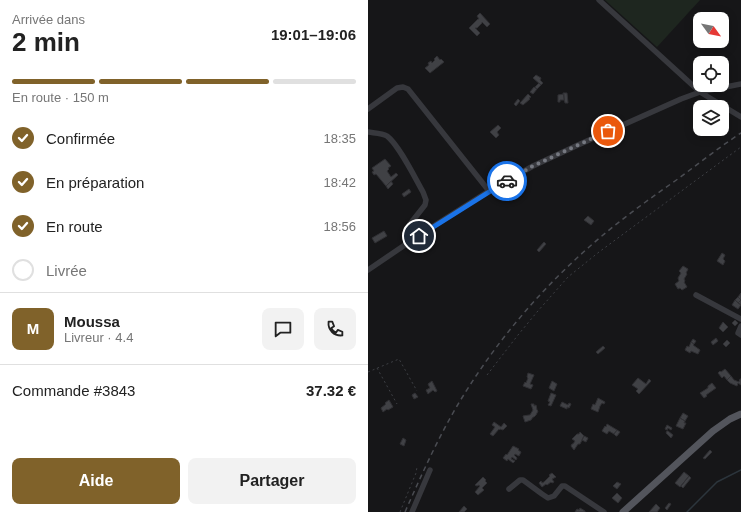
<!DOCTYPE html>
<html lang="fr">
<head>
<meta charset="utf-8">
<style>
  :root { --surface:#fff; --page:#f2f2f2; --text:#222; --muted:#767676; --line:#e0e0e0; --accent:#80622a }
  body { margin:0; font-family:Helvetica,sans-serif; background:var(--page); color:var(--text); height:100vh; display:flex; flex-direction:column; font-size:15px; white-space:nowrap }
  * { box-sizing:border-box; margin:0 }
  p { font-size:13px; color:var(--muted) }
  .icon { flex:none; width:22px; height:22px; fill:none; stroke:currentColor; stroke-width:2; stroke-linecap:round; stroke-linejoin:round }
  .map { position:relative; flex:1; overflow:hidden }
  .side { display:flex; flex-direction:column; background:var(--surface); width:368px }
  .side>* { flex:none }
  .needle { width:26px; rotate:123deg }
  .buttons { position:absolute; left:325px; top:12px; display:grid; gap:8px }
  .buttons a { display:grid; place-items:center; width:36px; height:36px; border-radius:8px; background:var(--surface); box-shadow:0 2px 10px #0003; font-size:20px }
  .pin { position:absolute; display:grid; place-items:center; width:34px; height:34px; color:#fff; margin:-17px; border:2px solid #fff; border-radius:50%; box-shadow:0 1px 4px #0007 }
  .courier { position:absolute; display:grid; place-items:center; width:40px; height:40px; margin:-20px; border:3px solid #1a73e8; border-radius:50%; background:#fff; color:#222; box-shadow:0 1px 5px #0007 }
  .summary em { font-style:normal; font-weight:700 }
  .summary div { display:flex; flex-direction:column-reverse }
  .summary { display:flex; align-items:center; justify-content:space-between; height:68px; padding:0 12px }
  h1 { font-size:26px; font-weight:700; line-height:30px }
  .bar { display:grid; grid-template-columns:repeat(4,1fr); gap:6px 4px; align-content:center; height:48px; padding:0 12px }
  .bar i { height:5px; border-radius:3px; background:var(--line) }
  .bar .active { background:var(--accent) }
  .bar p { grid-column:span 4 }
  .line { display:flex; align-items:center; gap:10px; padding:0 12px; border-top:1px solid var(--line) }
  .line div { flex:1 }
  .round { display:grid; place-items:center; flex:none; width:42px; height:42px; border-radius:8px; background:var(--page) }
  ol { padding:0 12px; list-style:none }
  li { display:flex; align-items:center; gap:12px; height:44px }
  li p { margin-inline-start:auto }
  li .icon { padding:4px; border-radius:50%; background:var(--accent); color:#fff; stroke-width:4 }
  li:last-child { color:var(--muted) }
  li i { width:22px; height:22px; border:2px solid var(--line); border-radius:50% }
  .cta { display:flex; gap:8px; margin-top:auto; padding:8px 12px }
  .cta a { flex:1; height:46px; border-radius:8px; background:var(--accent); color:#fff; font-size:16px; font-weight:700; line-height:46px; text-align:center }
  .cta a+a { background:var(--page); color:var(--text) }
  main { display:flex; flex:1; min-height:0 }
  .map>svg:first-child { display:block }
</style>
</head>
<body>
<main>
<section class="side">
<div class="summary"><div><h1>2 min</h1><p>Arrivée dans</p></div><em>19:01–19:06</em></div>
<div class="bar"><i class="active"></i><i class="active"></i><i class="active"></i><i></i><p>En route · 150 m</p></div>
<ol>
<li><svg class="icon" aria-label="check" viewBox="0 0 24 24"><path d="M5 12l5 5 9-10"/></svg>Confirmée<p>18:35</p></li>
<li><svg class="icon" aria-label="check" viewBox="0 0 24 24"><path d="M5 12l5 5 9-10"/></svg>En préparation<p>18:42</p></li>
<li><svg class="icon" aria-label="check" viewBox="0 0 24 24"><path d="M5 12l5 5 9-10"/></svg>En route<p>18:56</p></li>
<li><i></i>Livrée</li>
</ol>
<div class="line" style="height:72px"><b class="round" style="background:var(--accent);color:#fff">M</b><div><b>Moussa</b><p>Livreur · 4.4</p></div><a class="round"><svg class="icon" aria-label="chat" viewBox="0 0 24 24"><path d="M4 5h16v11H9l-5 4z"/></svg></a><a class="round"><svg class="icon" aria-label="phone" viewBox="0 0 24 24"><path d="M5 4h4l2 5-3 2q2 4 5 5l2-3 5 2v4C11 20 4 13 5 4z"/></svg></a></div>
<div class="line" style="height:52px"><div>Commande #3843</div><b>37.32 €</b></div>
<div class="cta"><a>Aide</a><a>Partager</a></div>
</section>
<div class="map">
<svg width="373" height="512" viewBox="0 0 373 512">
  <rect width="100%" height="100%" fill="#161618"/>
  <!-- green -->
  <path fill="#1e261f" d="M237,0H332L289,47Z"/>
  <g fill="none" stroke-linecap="round" stroke-linejoin="round">
    <!-- stream -->
    <path stroke="#2c353c" stroke-width="1.5" d="M319,512L349,482L373,470"/>
  </g>
  <!-- building -->
  <path fill="#404145" stroke="#303034" d="M112,13L122,24L119,27L114,22V23L109,28H107L112,33L109,36L101,28L110,19H111L109,16Z
    M69,56L72,60L73,59L76,62L62,73L57,68L61,65L60,63L63,61L64,63L67,60L66,59Z
    M168,75L173,78L172,80L175,83L173,85L165,78Z
    M171,83L173,85L169,89L167,87Z
    M166,87L169,89L165,94L162,92Z
    M195,93H199L200,103H197Z
    M160,94L163,97L161,98L162,99L155,105L152,103Z
    M196,94V100H192V102H190V95Z
    M150,99L152,101L148,106L146,104Z
    M130,125L133,128L129,132L131,135L128,138L122,132Z
    M17,159L23,166L20,168L21,169L19,171L23,177L28,173L30,175L18,186L8,174L6,175L4,172L6,171L4,168Z
    M23,181L25,184L20,189L18,186Z
    M41,189L43,192L36,197L34,194Z
    M220,216L226,221L223,225L216,220Z
    M16,231L19,236L7,243L4,238Z
    M176,242L178,244L171,252L169,250Z
    M354,253L357,255L355,259L357,261L355,265L349,261Z
    M315,266L320,269L318,273L319,274L316,279L317,281L316,282L319,287L314,290L312,288L310,289L307,284L311,281L310,278L313,273L311,271Z
    M373,293V305L370,303L373,300L370,297Z
    M370,297L373,300L370,303L367,300Z
    M367,300L373,305L370,309L364,305Z
    M367,320L370,323L367,326L364,323Z
    M355,322L360,327L355,332L351,328Z
    M348,338L350,341L345,345L343,342Z
    M325,339L328,341L326,344L323,342Z
    M359,340L362,343L358,347L355,344Z
    M323,342L326,344L325,345L332,350L330,354L323,351L322,353L317,350L319,346L321,347Z
    M235,346L237,348L230,354L228,352Z
    M357,369L363,376L359,380L356,376L354,378L350,373L352,371L353,372Z
    M160,373L166,375L162,384L165,385L163,389L155,386L157,382L158,383L160,378L159,377Z
    M363,376L366,380L371,382L372,379H373V385L370,383L369,386L362,383L359,380Z
    M270,378L278,384L281,379L283,381L271,394L268,391L270,389L264,385Z
    M64,381L69,391L67,392L65,390L60,394L58,390L62,388L60,384Z
    M184,381L189,384L186,391L181,388Z
    M344,383L348,388L338,395L339,396L336,398L332,393L340,388V386Z
    M47,393L50,397L46,399L44,395Z
    M183,393L188,395L183,406L180,405L182,402L180,401Z
    M230,398L237,402L236,404L234,403L232,406L230,412L223,409L225,404L227,405Z
    M21,400L25,407L20,410L19,409L15,412L13,408L18,404L17,403Z
    M194,402L200,405L201,403L203,404L201,408L199,407V409L192,406Z
    M163,404H166V406L168,405L169,410L170,411L168,415L166,417H165L163,420L157,422L155,416L161,415H162L165,410Z
    M315,413L320,416L317,421L312,418Z
    M312,418L317,421L316,423H318L315,429L308,426Z
    M126,422L133,427L136,423L139,426L135,430L132,429L131,430V429L125,436L122,434L127,427L124,425Z
    M239,424L249,430L246,434L241,431L239,434L234,431L237,426L238,427Z
    M299,425L304,428L303,430L300,428L299,430L297,429Z
    M249,430L252,432L249,436H248L246,434Z
    M299,431H300L305,435L303,438L298,433Z
    M212,432L216,436L212,444H210L206,450L203,446L204,444H205L207,441L204,439L209,434H211Z
    M216,436L220,438L218,442L214,440Z
    M35,438L38,440L36,446L32,444Z
    M145,446L151,449L150,450L153,452L151,456L147,454L146,455L149,458L148,460L144,457L143,459L147,461L145,463L140,459L139,461L135,458L138,454L139,455Z
    M342,450L344,452L337,459L335,458Z
    M316,472L321,476L312,487L307,483Z
    M184,473L188,477L184,479L186,482L184,483L183,482L179,485L178,484L174,487L171,483L173,481L174,483L176,482L182,476L181,475Z
    M321,476L323,478L315,488L313,486Z
    M115,477L118,480L117,481L119,483L114,488L116,490L110,495L107,492L112,486L111,485L109,486L107,485Z
    M249,482L253,484L249,489L245,486Z
    M249,493L254,498L250,503L244,498Z
    M301,503L303,504L299,510L297,508Z
    M288,504L292,508L289,512H281Z
    M96,506L99,509L96,512H91Z
    M212,508L217,511V512H207L209,509L211,510Z"/>
  <g fill="none" stroke-linecap="round" stroke-linejoin="round">
    <!-- path -->
    <path stroke="#3d3f44" stroke-width="1" stroke-dasharray="2 3" stroke-linecap="butt" d="M9,368L29,404
      M0,372L31,359L49,391
      M119,375L150,335L169,312L200,277L231,252L373,147
      M32,512L48,473L49,467"/>
    <!-- minor -->
    <path stroke="#37383d" stroke-width="5.5" d="M231,0L332,92L373,117
      M0,109L29,88L35,87L40,89L121,191
      M0,132C6,133 14,133 19,136C31,145 47,178 55,192L58,200L57,205L42,224L51,236
      M0,270L53,234L121,191L165,166L210,145L313,99L332,92L373,84
      M328,295L373,319
      M373,326L370,333L373,335
      M141,489L152,480H155L174,494L180,498L186,496L194,486H197L236,512
      M44,512L62,470"/>
    <!-- major -->
    <path stroke="#53555c" stroke-width="7" d="M255,512L345,431L362,419L373,414"/>
    <!-- rail -->
    <path stroke="#4a4c52" stroke-width="1.5" stroke-dasharray="5 4" stroke-linecap="butt" d="M37,512C53,476 69,440 89,406C124,347 169,293 220,248C248,223 277,202 307,181C329,165 350,148 373,133"/>
  </g>
  <g fill="none" stroke-linecap="round" stroke-linejoin="round">
    <!-- done -->
    <path stroke="#757880" stroke-width="4" stroke-dasharray="0 7.2" d="M139,181L165,166L240,131"/>
    <!-- route -->
    <path stroke="#1a73e8" stroke-width="5" d="M51,236L121,192L139,181"/>
  </g>
</svg>
<div class="buttons">
<a><svg class="needle" viewBox="-14 -14 28 28"><path d="M0-13l5 13h-10z" fill="#e53935"/><path d="M0 13l5-13h-10z" fill="#767676"/></svg></a>
<a><svg class="icon" aria-label="locate" viewBox="0 0 24 24"><circle cx="12" cy="12" r="6"/><path d="M12 2v4M12 18v4M2 12h4M18 12h4"/></svg></a>
<a><svg class="icon" aria-label="layers" viewBox="0 0 24 24"><path d="M12 4l9 5-9 5-9-5zM3 14l9 5 9-5"/></svg></a>
</div>
<div class="pin" style="left:240px;top:131px;background:#ea580c"><svg class="icon" aria-label="bag" viewBox="0 0 24 24"><path d="M5 8h14l-1 12H6zM9 8a3 3 0 0 1 6 0"/></svg></div>
<div class="pin" style="left:51px;top:236px;background:#1f2937"><svg class="icon" aria-label="home" viewBox="0 0 24 24"><path d="M3 11l9-7 9 7M6 9v11h12V9"/></svg></div>
<div class="courier" style="left:139px;top:181px"><svg class="icon" aria-label="car" viewBox="0 0 24 24"><path d="M5 17H2v-5l4-1 3-4h7l3 4 3 1v5h-3M9 17h6M6 11h13"/><circle cx="7" cy="17" r="2"/><circle cx="17" cy="17" r="2"/></svg></div>
</div>
</main>
</body>
</html>
